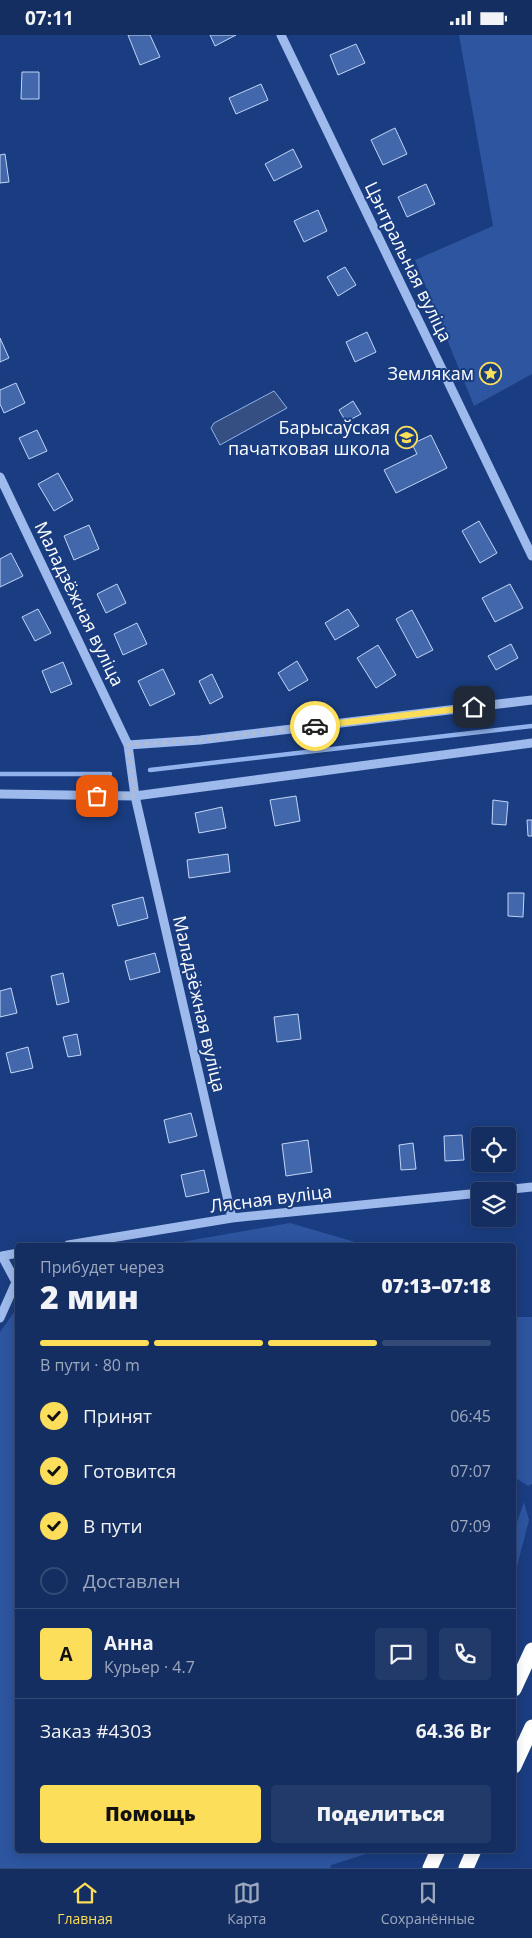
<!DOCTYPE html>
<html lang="ru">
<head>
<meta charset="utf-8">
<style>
  :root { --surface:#142e61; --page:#213a6a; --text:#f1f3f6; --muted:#9da8bd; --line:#334a76; --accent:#fdde5a }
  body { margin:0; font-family:"Open Sans",sans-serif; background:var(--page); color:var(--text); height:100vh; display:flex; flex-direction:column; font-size:19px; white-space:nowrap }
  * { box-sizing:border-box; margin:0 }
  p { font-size:16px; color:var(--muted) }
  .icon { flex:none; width:28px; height:28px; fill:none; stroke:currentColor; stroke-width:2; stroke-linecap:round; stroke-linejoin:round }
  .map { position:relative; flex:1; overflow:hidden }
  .details { position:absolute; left:15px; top:1208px; width:501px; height:610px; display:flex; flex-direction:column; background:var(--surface); border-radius:5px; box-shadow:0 2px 12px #0003,0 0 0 1px var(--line) }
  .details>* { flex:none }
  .controls { position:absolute; left:471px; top:1092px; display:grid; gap:10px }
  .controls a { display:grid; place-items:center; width:45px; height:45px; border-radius:5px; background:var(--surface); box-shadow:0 2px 12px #0003,0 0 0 1px var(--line); font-size:25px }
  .pin { position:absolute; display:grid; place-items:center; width:42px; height:42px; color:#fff; margin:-21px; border-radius:10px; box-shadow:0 2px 8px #0006 }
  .courier { position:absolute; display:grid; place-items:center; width:50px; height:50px; margin:-25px; border:4px solid #fdde5a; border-radius:50%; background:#fff; color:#222; box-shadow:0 1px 6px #0007 }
  .head em { font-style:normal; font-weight:800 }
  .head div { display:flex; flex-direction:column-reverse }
  .head { display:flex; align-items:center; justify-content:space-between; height:85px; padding:0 25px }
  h1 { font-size:32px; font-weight:800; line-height:38px }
  .bar { display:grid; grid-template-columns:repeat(4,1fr); gap:8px 5px; align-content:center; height:60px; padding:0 25px }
  .bar i { height:6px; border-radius:4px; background:var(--line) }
  .bar .on { background:var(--accent) }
  .bar p { grid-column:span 4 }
  .line { display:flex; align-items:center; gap:12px; padding:0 25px; border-top:1px solid var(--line) }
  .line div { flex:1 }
  .round { display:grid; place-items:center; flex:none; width:52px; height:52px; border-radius:5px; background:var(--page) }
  ol { padding:0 25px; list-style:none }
  li { display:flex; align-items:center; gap:15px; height:55px }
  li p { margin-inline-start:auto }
  li .icon { padding:5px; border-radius:50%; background:var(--accent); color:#111; stroke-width:4 }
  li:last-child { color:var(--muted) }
  li i { width:28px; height:28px; border:2px solid var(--line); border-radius:50% }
  .primary-button { display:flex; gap:10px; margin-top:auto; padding:10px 25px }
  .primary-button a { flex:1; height:58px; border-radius:5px; background:var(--accent); color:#111; font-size:20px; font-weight:800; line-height:58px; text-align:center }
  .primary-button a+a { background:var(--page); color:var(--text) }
  .status { display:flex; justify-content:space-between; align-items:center; height:35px; padding:0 25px; background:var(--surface); direction:ltr }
  .status svg { height:14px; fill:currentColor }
  .dock { display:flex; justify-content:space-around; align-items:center; height:70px; border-top:1px solid var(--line); background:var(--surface); font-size:14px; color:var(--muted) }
  .dock a { display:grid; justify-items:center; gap:2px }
  .dock .on { color:var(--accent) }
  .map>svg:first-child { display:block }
</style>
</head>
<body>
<div class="status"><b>07:11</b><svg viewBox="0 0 49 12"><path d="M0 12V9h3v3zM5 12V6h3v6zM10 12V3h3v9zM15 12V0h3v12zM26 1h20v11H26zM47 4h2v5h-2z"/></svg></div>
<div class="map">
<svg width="532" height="1833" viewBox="0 0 532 1833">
  <rect width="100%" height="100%" fill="#1a3d81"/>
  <!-- green -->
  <path fill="#2d55a0" d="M459,0H532V339L474,371L415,225L493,191Z
    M290,1188L365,1210H164Z
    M17,1273L18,1815H379L331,1830L330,1833H0V1297Z
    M514,1282H532V1449L528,1451L514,1442Z
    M524,1467L529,1485L514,1543V1496Z"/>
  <!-- water -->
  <path fill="#354f82" stroke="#91b2ed" d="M274,356L287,373L220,410L211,393L214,388Z"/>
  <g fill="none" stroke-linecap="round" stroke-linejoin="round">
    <!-- stream -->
    <path stroke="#91b2ed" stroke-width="4.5" d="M150,735L532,691
      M0,739H110"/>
  </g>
  <!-- building -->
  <path fill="#4367ab" stroke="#c2d5f8" d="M128,0H150L160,22L140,30Z
    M210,0H236L215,11Z
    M356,9L365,28L338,40L330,20Z
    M22,37H39V64H21Z
    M261,49L268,65L236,79L229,63Z
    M395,93L407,119L383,130L371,105Z
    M293,114L302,132L274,146L265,129Z
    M5,119L9,147L0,148V120Z
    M426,149L435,169L407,182L398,162Z
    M318,175L327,196L304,207L294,186Z
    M345,232L356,250L338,261L327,242Z
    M367,297L376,317L355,327L346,307Z
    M0,303L9,323L0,327Z
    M16,348L25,368L4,378L0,369V355Z
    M353,366L361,379L346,387L339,375Z
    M37,395L47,416L29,424L19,403Z
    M431,400L447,433L396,458L384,435L417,419L412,409Z
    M58,438L73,465L54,476L38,449Z
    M479,486L497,518L480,528L462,496Z
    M89,490L99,514L74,525L64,501Z
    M11,518L23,541L0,552V524Z
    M117,549L126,568L106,578L97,559Z
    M510,549L523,573L495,587L482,563Z
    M38,574L51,598L35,606L22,582Z
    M348,574L359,591L335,605L325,588Z
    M412,575L433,615L417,623L396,584Z
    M137,588L147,609L123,620L114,599Z
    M511,609L518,623L496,635L488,621Z
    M378,610L396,640L376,653L357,623Z
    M297,626L308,645L289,656L278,638Z
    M63,627L72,649L51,658L42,636Z
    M163,634L175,659L150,671L138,646Z
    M212,639L223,662L210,669L199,646Z
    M296,761L300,786L275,791L270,765Z
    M493,765L508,767L506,790L492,789Z
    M222,772L226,793L199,798L195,778Z
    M527,785H532V801H528Z
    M228,819L230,837L189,843L187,825Z
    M508,858H524L523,882L508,881Z
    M143,862L148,883L118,891L112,870Z
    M155,918L160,937L130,945L125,926Z
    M63,938L69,967L57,970L51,941Z
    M11,953L17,978L0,982V956Z
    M298,979L301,1004L277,1007L274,982Z
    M77,999L81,1020L68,1022L63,1002Z
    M28,1012L33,1033L11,1038L6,1018Z
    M191,1078L197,1101L169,1108L164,1085Z
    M462,1100L464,1125L445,1126L444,1101Z
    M308,1105L312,1137L286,1141L282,1109Z
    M413,1108L416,1134L401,1135L399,1110Z
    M204,1135L209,1157L186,1162L181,1140Z"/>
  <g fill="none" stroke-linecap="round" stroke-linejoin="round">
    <!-- minor -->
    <path stroke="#9eb9eb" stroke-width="9" d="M281,0L532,521
      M0,442L128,710L135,761L232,1183
      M128,710L200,705L532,665
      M0,759L135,761L532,708
      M492,1156L532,1152
      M68,1210L232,1183L480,1158
      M0,1283L16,1247L2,1221L18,1218"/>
    <!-- highway -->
    <path stroke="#fff" stroke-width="15" d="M514,1654L532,1615
      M514,1731L532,1692
      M430,1833L438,1815
      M466,1833L474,1815"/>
  </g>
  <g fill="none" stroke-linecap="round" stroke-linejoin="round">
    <!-- done -->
    <path stroke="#afbbd3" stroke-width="5" stroke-dasharray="0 9" d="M97,761H135L128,710L200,705L315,691"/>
    <!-- route -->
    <path stroke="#fdde5a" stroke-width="6" d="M315,691L474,672"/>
  </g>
  <!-- icons -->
  <defs>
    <symbol id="sight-ring" viewBox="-11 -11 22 22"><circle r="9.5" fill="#1a3d81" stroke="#fdde5a" stroke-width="1.5"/><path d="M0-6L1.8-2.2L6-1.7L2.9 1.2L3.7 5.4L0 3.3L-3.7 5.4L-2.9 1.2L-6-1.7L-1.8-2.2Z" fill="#fdde5a"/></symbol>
    <symbol id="school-ring" viewBox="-11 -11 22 22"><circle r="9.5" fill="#1a3d81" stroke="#fdde5a" stroke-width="1.5"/><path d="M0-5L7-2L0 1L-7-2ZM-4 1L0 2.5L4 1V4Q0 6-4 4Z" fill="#fdde5a"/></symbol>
  </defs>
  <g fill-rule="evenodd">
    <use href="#sight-ring" x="478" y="326" width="25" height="25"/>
    <use href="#school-ring" x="394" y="390" width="25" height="25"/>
  </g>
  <g text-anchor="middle" stroke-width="4" stroke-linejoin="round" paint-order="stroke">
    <!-- street labels -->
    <g font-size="18" fill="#fff" stroke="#1a3d81">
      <text transform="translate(408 227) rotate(64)" y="6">Цэнтральная вуліца</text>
      <text transform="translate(79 569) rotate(64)" y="6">Маладзёжная вуліца</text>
      <text transform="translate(199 969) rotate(77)" y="6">Маладзёжная вуліца</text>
      <text transform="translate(271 1164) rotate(-7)" y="6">Лясная вуліца</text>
    </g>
    <!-- poi labels -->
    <g font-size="18" fill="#fff" stroke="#1a3d81" text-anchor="end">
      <text x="474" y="345">Землякам</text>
      <text x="390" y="399">Барысаўская<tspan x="390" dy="21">пачатковая школа</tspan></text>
    </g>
  </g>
</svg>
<div class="controls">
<a><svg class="icon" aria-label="locate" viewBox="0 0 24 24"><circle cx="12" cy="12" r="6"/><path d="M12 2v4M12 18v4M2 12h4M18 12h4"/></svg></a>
<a><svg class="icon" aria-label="layers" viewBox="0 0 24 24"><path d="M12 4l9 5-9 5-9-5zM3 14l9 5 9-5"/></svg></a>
</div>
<div class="pin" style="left:97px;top:761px;background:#ea580c"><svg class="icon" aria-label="bag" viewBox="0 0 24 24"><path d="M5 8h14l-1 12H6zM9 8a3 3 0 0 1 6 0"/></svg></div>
<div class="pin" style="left:474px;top:672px;background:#1f2937"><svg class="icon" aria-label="home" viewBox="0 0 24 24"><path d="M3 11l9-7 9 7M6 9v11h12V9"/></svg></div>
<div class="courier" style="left:315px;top:691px"><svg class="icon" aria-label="car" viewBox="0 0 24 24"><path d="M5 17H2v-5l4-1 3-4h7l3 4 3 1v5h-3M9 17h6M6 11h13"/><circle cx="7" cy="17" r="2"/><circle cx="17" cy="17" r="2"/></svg></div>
<section class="details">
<div class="head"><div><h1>2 мин</h1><p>Прибудет через</p></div><em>07:13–07:18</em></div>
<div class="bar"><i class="on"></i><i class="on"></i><i class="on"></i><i></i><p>В пути · 80 m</p></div>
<ol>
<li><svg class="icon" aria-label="check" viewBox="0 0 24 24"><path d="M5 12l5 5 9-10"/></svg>Принят<p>06:45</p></li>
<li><svg class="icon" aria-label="check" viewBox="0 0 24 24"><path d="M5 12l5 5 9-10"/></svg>Готовится<p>07:07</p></li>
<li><svg class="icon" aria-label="check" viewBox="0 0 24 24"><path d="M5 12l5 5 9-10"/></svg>В пути<p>07:09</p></li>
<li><i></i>Доставлен</li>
</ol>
<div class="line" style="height:90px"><b class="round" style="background:var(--accent);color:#111">А</b><div><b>Анна</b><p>Курьер · 4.7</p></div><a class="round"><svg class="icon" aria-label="chat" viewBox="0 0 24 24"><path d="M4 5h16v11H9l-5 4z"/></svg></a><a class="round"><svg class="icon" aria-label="phone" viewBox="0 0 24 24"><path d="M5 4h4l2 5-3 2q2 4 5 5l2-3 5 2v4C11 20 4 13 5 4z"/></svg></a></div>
<div class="line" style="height:65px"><div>Заказ #4303</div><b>64.36 Br</b></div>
<div class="primary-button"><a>Помощь</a><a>Поделиться</a></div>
</section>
</div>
<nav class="dock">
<a class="on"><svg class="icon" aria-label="home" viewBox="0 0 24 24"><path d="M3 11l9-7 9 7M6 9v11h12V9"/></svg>Главная</a>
<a><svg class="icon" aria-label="map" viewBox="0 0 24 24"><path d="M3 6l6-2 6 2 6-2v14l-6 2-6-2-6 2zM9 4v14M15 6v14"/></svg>Карта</a>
<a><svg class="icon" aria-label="saved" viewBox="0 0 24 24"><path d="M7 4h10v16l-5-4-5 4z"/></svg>Сохранённые</a>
</nav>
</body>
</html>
